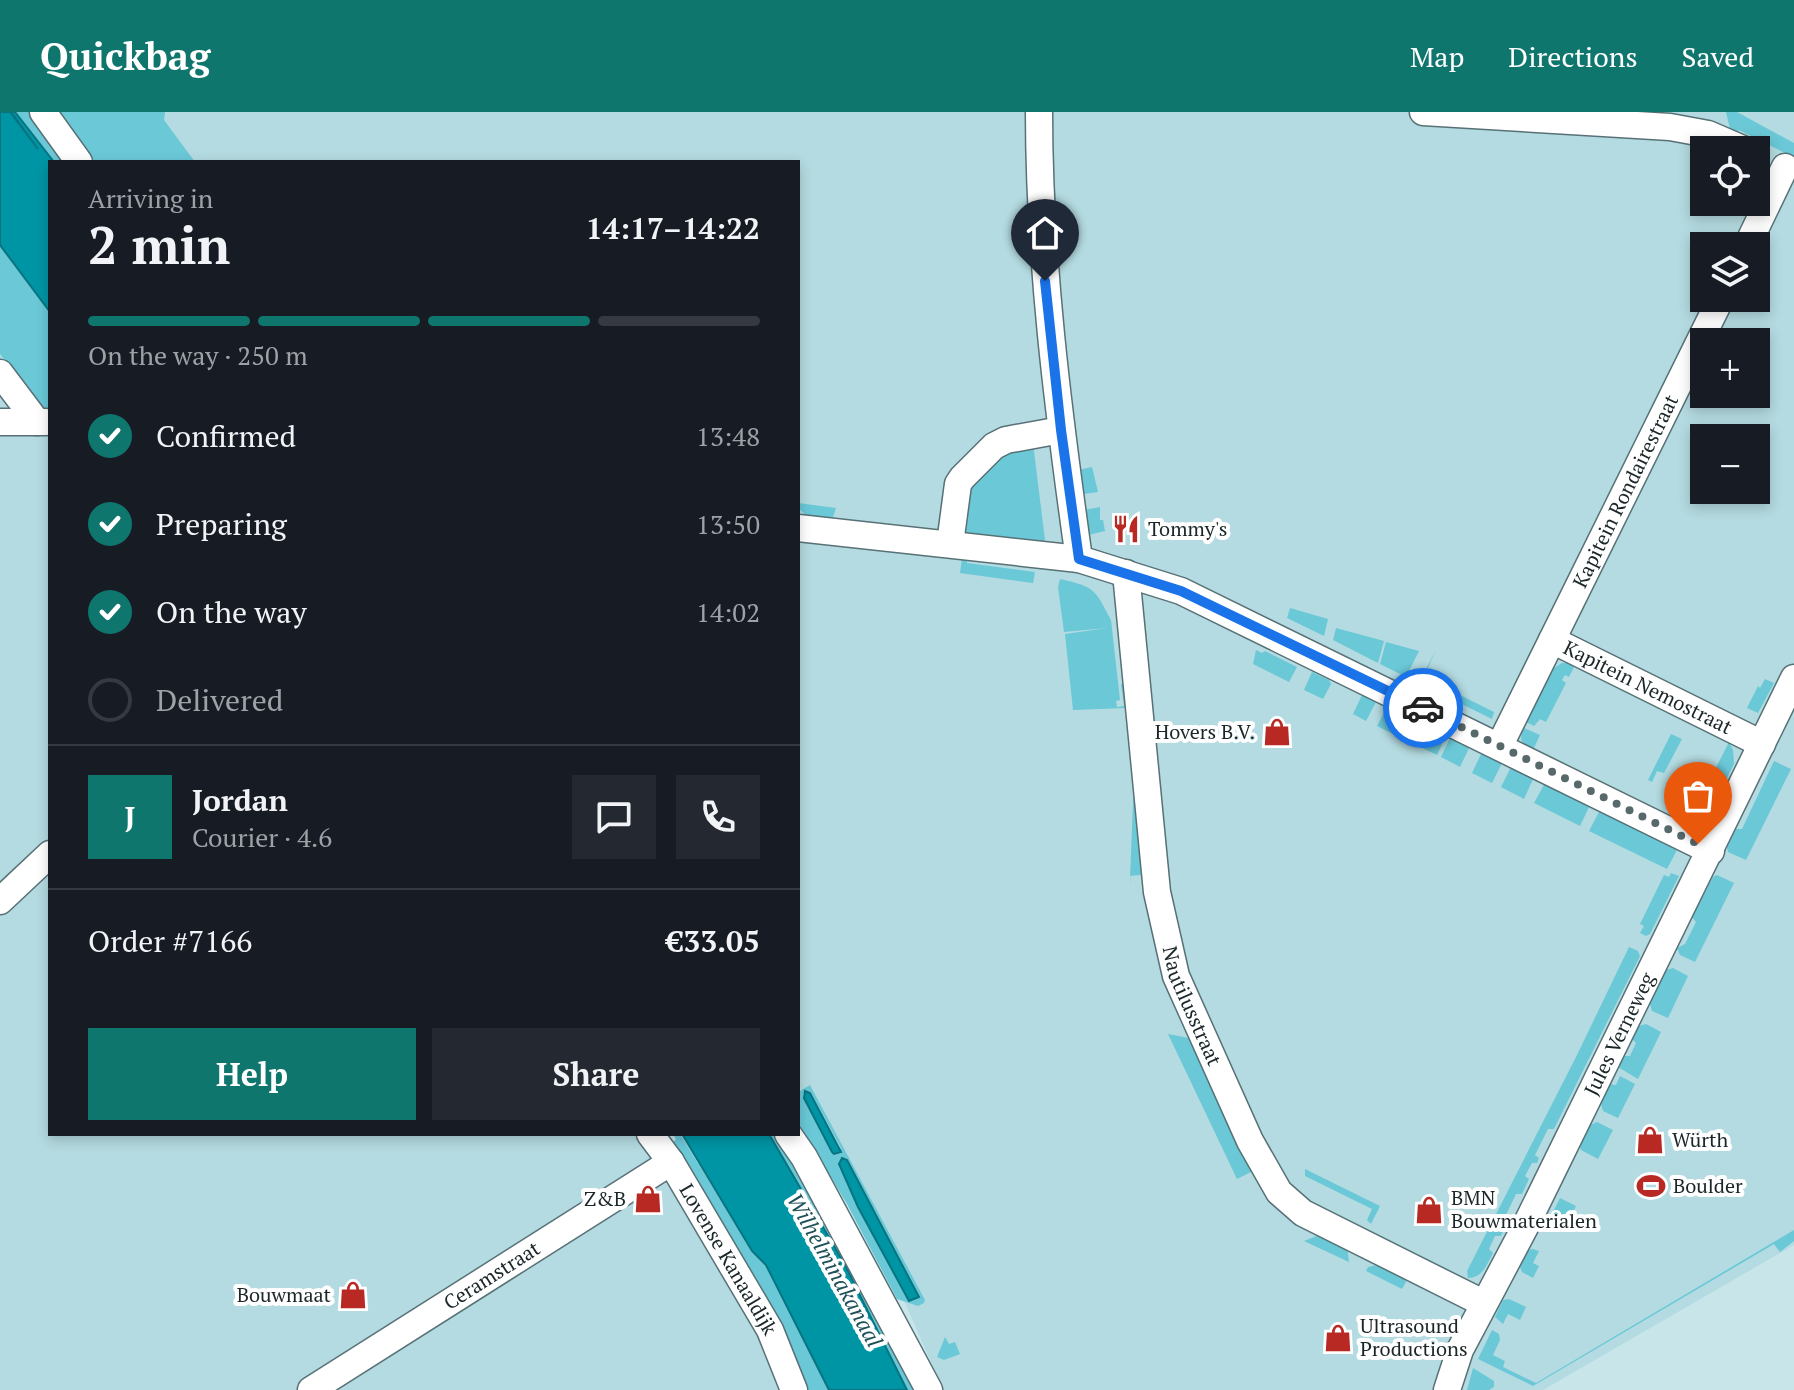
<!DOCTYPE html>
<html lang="en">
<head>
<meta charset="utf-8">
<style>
  :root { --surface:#171b24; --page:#242831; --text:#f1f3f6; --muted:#9ea1a6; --line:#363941; --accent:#0f766e }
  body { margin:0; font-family:"PT Serif",serif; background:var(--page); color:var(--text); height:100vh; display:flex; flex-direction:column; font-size:30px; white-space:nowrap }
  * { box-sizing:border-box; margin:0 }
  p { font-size:26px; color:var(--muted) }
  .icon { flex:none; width:44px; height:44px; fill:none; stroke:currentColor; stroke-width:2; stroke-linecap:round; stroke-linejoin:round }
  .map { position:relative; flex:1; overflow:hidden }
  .details { position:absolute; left:48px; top:48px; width:752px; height:976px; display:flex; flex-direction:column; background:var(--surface); border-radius:0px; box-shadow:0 4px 12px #0003 }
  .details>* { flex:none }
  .controls { position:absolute; left:1690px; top:24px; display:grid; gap:16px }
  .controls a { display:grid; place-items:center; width:80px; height:80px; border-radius:0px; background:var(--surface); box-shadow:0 4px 12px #0003; font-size:40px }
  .pin { position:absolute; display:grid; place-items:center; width:68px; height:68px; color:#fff; margin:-82px -34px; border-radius:50% 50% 50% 0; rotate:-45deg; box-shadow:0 0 8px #0007 }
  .pin .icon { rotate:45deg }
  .courier { position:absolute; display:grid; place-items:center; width:80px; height:80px; margin:-40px; border:6px solid #1a73e8; border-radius:50%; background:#fff; color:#222; box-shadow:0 2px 10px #0007 }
  .overview em { font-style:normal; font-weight:800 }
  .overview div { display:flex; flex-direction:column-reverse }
  .overview { display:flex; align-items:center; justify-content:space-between; height:136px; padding:0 40px }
  h1 { font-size:52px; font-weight:800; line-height:60px }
  .bar { display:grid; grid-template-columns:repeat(4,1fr); gap:12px 8px; align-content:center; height:96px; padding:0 40px }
  .bar i { height:10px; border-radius:6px; background:var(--line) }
  .bar .selected { background:var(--accent) }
  .bar p { grid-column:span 4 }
  .line { display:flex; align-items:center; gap:20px; padding:0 40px; border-top:2px solid var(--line) }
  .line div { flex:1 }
  .round { display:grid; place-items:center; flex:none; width:84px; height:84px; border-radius:0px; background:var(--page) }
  ol { padding:0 40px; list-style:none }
  li { display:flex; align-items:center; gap:24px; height:88px }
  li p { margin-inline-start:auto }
  li .icon { padding:8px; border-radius:50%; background:var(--accent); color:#fff; stroke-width:4 }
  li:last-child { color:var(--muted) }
  li i { width:44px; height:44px; border:4px solid var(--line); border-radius:50% }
  .cta { display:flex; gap:16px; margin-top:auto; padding:16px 40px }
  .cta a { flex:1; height:92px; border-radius:0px; background:var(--accent); color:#fff; font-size:32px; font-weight:800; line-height:92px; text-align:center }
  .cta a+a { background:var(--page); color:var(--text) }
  header { display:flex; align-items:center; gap:48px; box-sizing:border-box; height:112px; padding:0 40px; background:var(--accent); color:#fff }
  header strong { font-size:38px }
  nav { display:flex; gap:44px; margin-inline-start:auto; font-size:28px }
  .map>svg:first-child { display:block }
</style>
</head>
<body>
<header>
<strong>Quickbag</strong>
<nav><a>Map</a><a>Directions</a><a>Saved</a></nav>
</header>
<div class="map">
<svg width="1794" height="1278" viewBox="0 0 1794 1278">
  <rect width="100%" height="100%" fill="#c8e6ea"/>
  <!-- built -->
  <path fill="#b4dbe1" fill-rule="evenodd" d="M162,0H1794V1133L1543,1278H943L833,1025L798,973V50H191L162,9ZM1704,38H1756V90H1704ZM1704,134H1756V186H1704ZM1704,230H1756V282H1704ZM1704,326H1756V378H1704Z
    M0,142L50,207V1022H664L751,1139L813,1278H0Z"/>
  <!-- green -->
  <path fill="#6ac8d7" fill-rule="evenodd" d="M15,0H35L72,50H54Z
    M47,0H165L164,8L195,50H83Z
    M1726,0H1737L1794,31V52L1789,43L1739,18L1736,24L1731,21Z
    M0,133L50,200V299L36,290L0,242Z
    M1033,331L1045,428L1041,431L959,421L962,381L997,341Z
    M1092,355L1098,380L1077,383L1074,359Z
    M798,391L836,396L831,411L812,409L798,396Z
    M1100,395V408H1103L1105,419L1088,423L1079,399Z
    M962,446H967V451L1035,460L1033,471L960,461Z
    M1060,467C1096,475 1095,478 1111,508L1120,588L1116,589L1117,595L1124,594L1121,572L1126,571L1149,762L1130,764L1131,773L1130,767L1134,666L1126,596L1073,598L1065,522L1107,516L1064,520L1058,475Z
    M1290,496L1328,507L1324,524L1287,506Z
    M1336,516L1384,529L1378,551L1333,528Z
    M1386,530L1419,539L1406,565L1380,552Z
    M1256,538L1262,541L1265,539L1297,555L1289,570L1253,552Z
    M1436,538L1424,565L1494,600L1492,607L1419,571Z
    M1562,551H1576L1569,565L1565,563L1562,568L1566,571L1546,610L1540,607L1534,614L1524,609L1551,558Z
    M1312,560L1329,568L1331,572L1323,587L1304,578Z
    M1765,567L1774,571L1758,601L1747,596L1758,574L1760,576Z
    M1363,581L1377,588L1366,609L1353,602Z
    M1388,593L1415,608L1405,628L1377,614Z
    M1424,612L1448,620L1437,643L1414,632Z
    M1522,615L1540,623L1532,640L1521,628Z
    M1452,622L1470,634L1460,655L1441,645Z
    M1671,622L1682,627L1664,661L1657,659L1652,670L1648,668Z
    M1729,630L1733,638L1734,652L1707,706L1699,714L1686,715Z
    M1482,640L1502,651L1492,671L1472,661Z
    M1774,649L1791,657L1746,748L1728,740L1727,735L1736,717H1742Z
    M1511,655L1534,665L1524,687L1501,675Z
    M1545,671L1590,693L1580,714L1534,691Z
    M1600,698L1678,736L1667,757L1589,719Z
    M1671,761L1679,764L1650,822L1646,824L1640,821L1644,814L1640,812L1664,763L1669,765Z
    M1717,763L1734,771L1695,850L1680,843L1677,836L1685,832L1696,810L1692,805L1713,765Z
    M1629,835L1638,839L1640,844L1554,1017H1548L1535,1043L1539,1046L1537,1051H1532L1525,1064L1529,1067L1522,1082H1516L1505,1105L1508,1109L1501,1124H1495L1489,1137L1493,1141C1486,1154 1483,1165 1468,1166L1467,1159L1577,943Z
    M1673,856L1688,864L1668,906L1652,899L1650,892L1666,858Z
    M1646,912L1661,920L1638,967L1618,955L1624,944H1630L1636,931L1632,927L1639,914Z
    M1168,922L1189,926L1253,1059L1237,1067Z
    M1620,964L1635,972L1618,1006L1603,999L1601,992L1610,972L1616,973Z
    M810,973L925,1188L924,1191L918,1194L897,1187L847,1092L798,1011V980ZM805,979L811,981L840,1034L841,1037L835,1042L803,983ZM845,1046L847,1048L919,1184L909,1188L858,1095L839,1052Z
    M1597,1010L1613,1018L1598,1047L1581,1038L1580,1034L1590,1013Z
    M673,1022H680L752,1139L766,1153L829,1278H807C775,1212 744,1146 707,1083C697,1067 687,1044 670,1034L676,1027Z
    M769,1022H784L919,1278H907L845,1153Z
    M1305,1057L1380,1094L1371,1112L1367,1108L1372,1097L1305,1064Z
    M1560,1086L1576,1094L1564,1119L1548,1110Z
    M1794,1118V1129L1780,1140L1774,1132L1533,1274L1478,1247L1492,1218L1499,1222L1500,1228L1493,1243L1505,1249L1503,1255L1536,1271Z
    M1322,1122L1347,1134L1349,1150L1304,1129Z
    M1533,1137L1539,1139L1533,1151L1539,1154L1533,1166L1522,1160L1520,1155L1528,1138Z
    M1381,1152L1404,1163L1406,1170L1402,1177L1366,1159L1368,1155Z
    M1509,1187L1526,1195L1520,1208L1508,1202L1503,1212L1495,1205L1503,1188Z
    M945,1225L949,1232L955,1230L960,1242L944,1248L937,1245Z
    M1473,1256L1494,1269V1275L1489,1278H1467Z"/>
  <!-- water -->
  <path fill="#0095a5" stroke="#087480" stroke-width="2" d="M0,0H10L38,37L11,0H15L54,50L49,52L50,200L0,133Z
    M805,979L810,981L841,1040L834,1042L832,1040L804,986Z
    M682,1022H769L845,1153L907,1278H829L766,1153L752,1139Z
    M842,1046L847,1048L919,1185L909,1189L858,1095L839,1052Z"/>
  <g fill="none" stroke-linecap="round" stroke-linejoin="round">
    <defs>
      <g id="minor">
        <path d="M43,0L79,50"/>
        <path d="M1039,0C1039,150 1058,298 1079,447"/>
        <path d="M1423,0L1670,15L1708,22L1745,38"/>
        <path d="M1747,134L1785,55"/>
        <path d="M0,261L37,310"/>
        <path d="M0,310H46"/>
        <path d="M798,416L1079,447L1181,479L1711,739"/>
        <path d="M950,432L958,372L962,366L994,334L1006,328L1061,318"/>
        <path id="s1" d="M1126,461L1157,780L1176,864L1250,1029L1279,1080L1303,1101L1483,1191"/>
        <path id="s2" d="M1552,528L1721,186"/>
        <path id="s3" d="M1500,633L1552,528L1762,632"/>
        <path d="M0,789L50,742"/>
        <path id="s4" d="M650,1022L671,1050L770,1218L794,1278"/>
        <path d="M788,1022L804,1045L929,1278"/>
        <path id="s5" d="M311,1278L671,1050"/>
        <path id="s6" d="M1447,1278L1460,1238L1524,1117L1794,566"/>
      </g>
    </defs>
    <!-- minor casing -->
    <use href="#minor" stroke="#577176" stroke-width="29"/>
    <!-- minor -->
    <use href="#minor" stroke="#fff" stroke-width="26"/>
  </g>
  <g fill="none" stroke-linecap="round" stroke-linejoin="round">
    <!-- done -->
    <path stroke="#58696c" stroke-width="8" stroke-dasharray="0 14.4" d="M1423,596L1698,732"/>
    <!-- route -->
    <path stroke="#1a73e8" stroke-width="10" d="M1045,169L1061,318L1079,447L1181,479L1423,596"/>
  </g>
  <!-- icons -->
  <defs>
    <symbol id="restaurant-bare" viewBox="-9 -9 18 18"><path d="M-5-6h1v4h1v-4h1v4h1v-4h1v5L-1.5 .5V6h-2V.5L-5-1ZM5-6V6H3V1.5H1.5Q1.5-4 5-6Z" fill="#b82923" stroke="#fff" stroke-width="2.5" paint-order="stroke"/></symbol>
    <symbol id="shop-bare" viewBox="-9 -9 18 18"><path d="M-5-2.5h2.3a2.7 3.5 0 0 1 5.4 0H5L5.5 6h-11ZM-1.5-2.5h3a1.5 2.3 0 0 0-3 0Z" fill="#b82923" stroke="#fff" stroke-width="2.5" paint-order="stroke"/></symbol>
    <symbol id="stadium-bare" viewBox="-9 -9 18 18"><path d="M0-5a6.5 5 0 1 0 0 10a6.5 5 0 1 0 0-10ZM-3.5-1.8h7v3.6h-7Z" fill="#b82923" stroke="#fff" stroke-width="2.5" paint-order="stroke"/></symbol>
  </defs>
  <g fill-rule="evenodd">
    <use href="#restaurant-bare" x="1106" y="397" width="40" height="40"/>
    <use href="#shop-bare" x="1257" y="600" width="40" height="40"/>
    <use href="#shop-bare" x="1630" y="1008" width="40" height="40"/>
    <use href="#stadium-bare" x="1631" y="1054" width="40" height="40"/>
    <use href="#shop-bare" x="628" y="1067" width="40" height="40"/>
    <use href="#shop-bare" x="1409" y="1078" width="40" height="40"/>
    <use href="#shop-bare" x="333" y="1163" width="40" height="40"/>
    <use href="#shop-bare" x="1318" y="1206" width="40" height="40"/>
  </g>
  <g text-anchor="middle" stroke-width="8" stroke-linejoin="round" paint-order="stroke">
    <!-- street labels -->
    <g font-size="20" fill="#1b2628" stroke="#fff">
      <text dy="7" stroke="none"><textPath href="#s2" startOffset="166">Kapitein Rondairestraat</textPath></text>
      <text dy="7" stroke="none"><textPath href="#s3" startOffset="224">Kapitein Nemostraat</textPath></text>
      <text dy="7" stroke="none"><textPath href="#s1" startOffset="440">Nautilusstraat</textPath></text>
      <text dy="7" stroke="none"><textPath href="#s6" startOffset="396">Jules Verneweg</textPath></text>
      <text dy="7" stroke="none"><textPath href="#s4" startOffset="148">Lovense Kanaaldijk</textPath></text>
      <text dy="7" stroke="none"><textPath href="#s5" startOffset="214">Ceramstraat</textPath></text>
    </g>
    <!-- poi labels -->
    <g font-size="20" fill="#1b2628" stroke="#fff" text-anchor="start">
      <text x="1148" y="424">Tommy's</text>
      <text x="1255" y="627" text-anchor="end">Hovers B.V.</text>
      <text x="1672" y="1035">Würth</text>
      <text x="1673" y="1081">Boulder</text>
      <text x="1451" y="1093">BMN<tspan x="1451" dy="23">Bouwmaterialen</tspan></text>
      <text x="626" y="1094" text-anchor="end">Z&amp;B</text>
      <text x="331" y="1190" text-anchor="end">Bouwmaat</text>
      <text x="1360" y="1221">Ultrasound<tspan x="1360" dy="23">Productions</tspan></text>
    </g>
    <!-- water labels -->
    <g font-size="22" font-style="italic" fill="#1f5158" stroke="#fff">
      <text transform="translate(835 1158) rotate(61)" y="8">Wilhelminakanaal</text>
    </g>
  </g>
</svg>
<div class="controls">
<a><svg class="icon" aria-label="locate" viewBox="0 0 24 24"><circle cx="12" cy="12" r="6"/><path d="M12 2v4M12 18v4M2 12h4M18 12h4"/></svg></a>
<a><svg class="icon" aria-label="layers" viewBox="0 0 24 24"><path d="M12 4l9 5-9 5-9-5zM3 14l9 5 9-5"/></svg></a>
<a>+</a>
<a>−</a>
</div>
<div class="pin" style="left:1698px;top:732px;background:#ea580c"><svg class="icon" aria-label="bag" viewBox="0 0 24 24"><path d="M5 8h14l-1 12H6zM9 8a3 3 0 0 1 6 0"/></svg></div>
<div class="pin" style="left:1045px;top:169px;background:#1f2937"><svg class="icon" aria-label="home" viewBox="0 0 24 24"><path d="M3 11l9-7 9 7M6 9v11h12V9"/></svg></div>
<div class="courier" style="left:1423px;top:596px"><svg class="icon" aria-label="car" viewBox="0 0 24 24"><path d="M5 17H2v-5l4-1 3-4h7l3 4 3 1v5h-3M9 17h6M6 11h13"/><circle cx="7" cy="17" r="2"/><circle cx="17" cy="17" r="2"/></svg></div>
<section class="details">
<div class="overview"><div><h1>2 min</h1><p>Arriving in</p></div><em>14:17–14:22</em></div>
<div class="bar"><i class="selected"></i><i class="selected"></i><i class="selected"></i><i></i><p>On the way · 250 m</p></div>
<ol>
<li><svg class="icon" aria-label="check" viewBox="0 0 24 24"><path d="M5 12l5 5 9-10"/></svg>Confirmed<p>13:48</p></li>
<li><svg class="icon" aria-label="check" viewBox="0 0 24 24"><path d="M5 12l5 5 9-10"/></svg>Preparing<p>13:50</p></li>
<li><svg class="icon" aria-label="check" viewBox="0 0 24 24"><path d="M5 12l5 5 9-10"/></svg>On the way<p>14:02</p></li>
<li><i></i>Delivered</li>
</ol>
<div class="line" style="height:144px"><b class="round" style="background:var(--accent);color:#fff">J</b><div><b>Jordan</b><p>Courier · 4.6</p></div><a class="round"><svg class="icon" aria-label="chat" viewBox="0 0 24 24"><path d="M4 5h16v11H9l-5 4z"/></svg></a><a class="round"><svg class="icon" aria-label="phone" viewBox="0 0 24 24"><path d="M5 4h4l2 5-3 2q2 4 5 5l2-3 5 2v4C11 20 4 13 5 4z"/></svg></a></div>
<div class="line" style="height:104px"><div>Order #7166</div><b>€33.05</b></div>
<div class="cta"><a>Help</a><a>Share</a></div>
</section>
</div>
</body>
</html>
